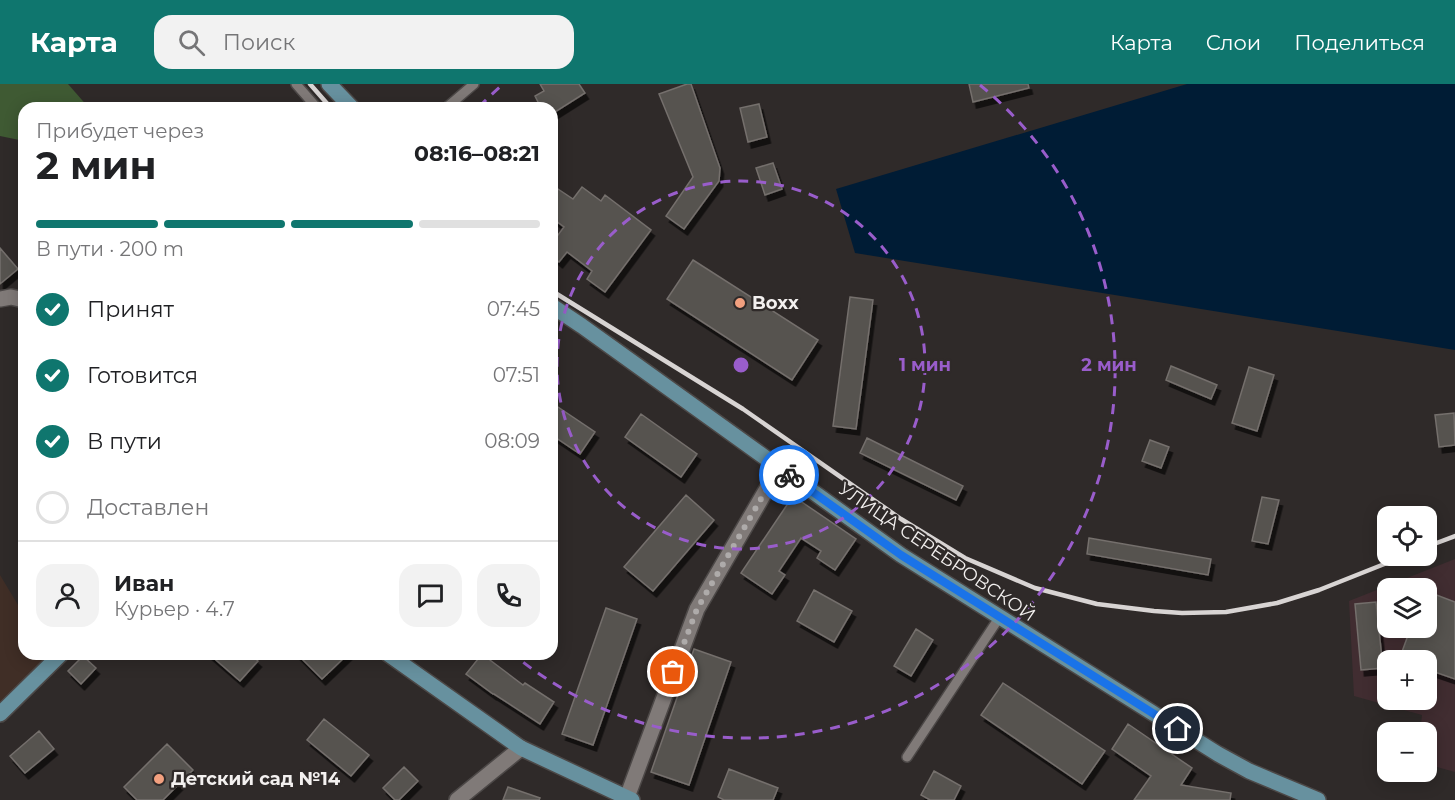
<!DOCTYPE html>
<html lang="ru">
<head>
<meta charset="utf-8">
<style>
  :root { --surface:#fff; --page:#f2f2f2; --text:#202124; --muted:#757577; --line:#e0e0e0; --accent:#0f766e }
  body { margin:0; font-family:Montserrat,sans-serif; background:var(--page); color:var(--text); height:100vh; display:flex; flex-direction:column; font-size:22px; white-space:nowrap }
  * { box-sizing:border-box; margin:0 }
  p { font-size:20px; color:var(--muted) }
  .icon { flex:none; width:33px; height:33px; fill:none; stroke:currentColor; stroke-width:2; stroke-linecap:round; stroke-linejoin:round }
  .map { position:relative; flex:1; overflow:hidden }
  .sheet { position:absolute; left:18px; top:18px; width:540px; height:558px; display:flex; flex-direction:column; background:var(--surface); border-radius:18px; box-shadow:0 3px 15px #0003 }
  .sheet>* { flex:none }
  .fabs { position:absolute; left:1377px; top:422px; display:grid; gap:12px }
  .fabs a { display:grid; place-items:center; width:60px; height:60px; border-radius:12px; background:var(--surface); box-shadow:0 3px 15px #0003; font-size:30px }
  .pin { position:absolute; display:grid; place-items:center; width:51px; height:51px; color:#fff; margin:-26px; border:3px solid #fff; border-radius:50%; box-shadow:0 2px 6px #0007 }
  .courier { position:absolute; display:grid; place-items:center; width:60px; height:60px; margin:-30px; border:4px solid #1a73e8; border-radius:50%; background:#fff; color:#222; box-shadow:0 2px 8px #0007 }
  .summary em { font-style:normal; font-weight:700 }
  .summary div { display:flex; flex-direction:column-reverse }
  .summary { display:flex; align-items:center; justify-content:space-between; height:102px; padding:0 18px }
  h1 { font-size:39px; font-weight:700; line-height:45px }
  .bar { display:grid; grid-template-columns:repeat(4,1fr); gap:9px 6px; align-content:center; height:72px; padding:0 18px }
  .bar i { height:8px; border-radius:4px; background:var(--line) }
  .bar .on { background:var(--accent) }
  .bar p { grid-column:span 4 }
  .line { display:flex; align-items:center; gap:15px; padding:0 18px; border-top:2px solid var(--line) }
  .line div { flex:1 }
  .round { display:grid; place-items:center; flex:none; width:63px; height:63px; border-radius:18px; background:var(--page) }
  ol { padding:0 18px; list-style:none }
  li { display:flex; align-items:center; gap:18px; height:66px }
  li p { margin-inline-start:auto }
  li .icon { padding:6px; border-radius:50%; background:var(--accent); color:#fff; stroke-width:4 }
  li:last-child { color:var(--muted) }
  li i { width:33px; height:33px; border:3px solid var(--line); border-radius:50% }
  header { display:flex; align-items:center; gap:36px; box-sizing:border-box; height:84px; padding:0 30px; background:var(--accent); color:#fff }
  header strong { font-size:28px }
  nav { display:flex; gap:33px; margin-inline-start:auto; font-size:21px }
  .search { width:420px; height:54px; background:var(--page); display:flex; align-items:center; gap:15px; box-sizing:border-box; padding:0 21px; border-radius:18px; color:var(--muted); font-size:22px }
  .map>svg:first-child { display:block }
</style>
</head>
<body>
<header>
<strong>Карта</strong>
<div class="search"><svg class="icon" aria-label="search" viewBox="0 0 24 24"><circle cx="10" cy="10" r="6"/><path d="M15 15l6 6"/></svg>Поиск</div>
<nav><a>Карта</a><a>Слои</a><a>Поделиться</a></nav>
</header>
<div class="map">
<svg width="1455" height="716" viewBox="0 0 1455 716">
  <defs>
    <filter id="shadow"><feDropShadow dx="3.5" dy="6" stdDeviation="0" flood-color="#0009"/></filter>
  </defs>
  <rect width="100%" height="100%" fill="#2f2a29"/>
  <!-- commercial -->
  <path fill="#412d31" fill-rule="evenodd" d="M1455,475V688L1437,683L1428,671H1427L1426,648H1420L1422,631L1354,612L1349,517ZM1388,504H1426V543H1388ZM1388,576H1426V615H1388Z"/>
  <!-- education -->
  <path fill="#402e26" d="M0,491L24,531V570H47L49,573L0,621Z"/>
  <!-- green -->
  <path fill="#3f5a33" d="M0,0H68L89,24H24V57L0,52Z"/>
  <!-- water -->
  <path fill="#001c35" d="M1187,0H1455V266L855,169L836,105Z"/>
  <!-- building -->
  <path fill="#575350" stroke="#746f6c" stroke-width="1.5" filter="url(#shadow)" d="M540,0H579L585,9L552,30V24H541L535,12L544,7Z
    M687,0H691L720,84L719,97L684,145L666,132L693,93L659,10Z
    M969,0H1028L1029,4L973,18Z
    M759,20L767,53L748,58L740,24Z
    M773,79L782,105L765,111L756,84Z
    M552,101L573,115L582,103L601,117L605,111L651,146L605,208L587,195L592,187L567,168L559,178L552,172V159L564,143L552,134Z
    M0,164L18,185L0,200Z
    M693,176L818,256L792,296L667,215Z
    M850,213L873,216L856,345L833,342Z
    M1171,282L1217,301L1211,315L1166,296Z
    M1249,283L1274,291L1257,347L1232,339Z
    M552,319L595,348L580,370L552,351Z
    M1454,329L1455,361L1439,363L1435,331Z
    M641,330L697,370L681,393L625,353Z
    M867,354L963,402L956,416L860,369Z
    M1150,356L1169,363L1161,384L1142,377Z
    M686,411L714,436L653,507L624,483Z
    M793,412L856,455L835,486L817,474L821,467L801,454L779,487L785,491L772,510L741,489Z
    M1262,413L1279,416L1268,460L1252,457Z
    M1089,454L1211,475L1208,491L1087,470Z
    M814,506L852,527L834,558L797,537Z
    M1426,507L1455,518V595L1426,585V576H1399L1411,543H1426Z
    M1376,518L1383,584L1361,586L1355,520Z
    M606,524L637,535L593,661L562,650Z
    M916,545L933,556L911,592L894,582Z
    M694,565L731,578L689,701L651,688Z
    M209,570H250L258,577L240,597Z
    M297,570H348L322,595Z
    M482,570L523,601L525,599L554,618L540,640L494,610H493L466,590Z
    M83,572L96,584L81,600L68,587Z
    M1003,599L1105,667L1082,700L981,631Z
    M324,635L369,671L351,692L307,656Z
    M1128,640L1192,684L1181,701L1231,709L1230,716H1134L1151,692L1112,665Z
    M39,647L54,665L25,689L10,672Z
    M167,660L193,686L163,716H137L124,703Z
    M404,683L418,697L399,716H395L383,704Z
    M729,685L778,704L773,716H724L718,713Z
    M934,687L961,702L954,716H930L921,711Z
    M508,703L540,714L539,716H503Z"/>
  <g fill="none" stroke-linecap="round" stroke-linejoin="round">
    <defs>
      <path id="lane" d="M296,0L317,24
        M446,24L474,0
        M907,673L999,534"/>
      <path id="street" d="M0,215L11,213L24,216
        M457,716L521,664
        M626,716L697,525L779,384"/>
      <path id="secondary" d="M329,0L352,24
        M552,222L582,242L901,471L1218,670L1249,687L1318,716
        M388,570L521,664L632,716
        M0,630L61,570"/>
    </defs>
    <!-- lane casing -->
    <use href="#lane" stroke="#4c4847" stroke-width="12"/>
    <!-- street casing -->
    <use href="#street" stroke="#4c4847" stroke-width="18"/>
    <!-- secondary casing -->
    <use href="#secondary" stroke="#4c4847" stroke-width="18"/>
    <!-- lane -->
    <use href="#lane" stroke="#807a78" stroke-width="9"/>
    <!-- street -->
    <use href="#street" stroke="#807a78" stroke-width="15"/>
    <!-- secondary -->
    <use href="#secondary" stroke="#67919f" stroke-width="15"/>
    <!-- rail -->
    <path stroke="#d8d4d3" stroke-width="4.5" d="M310,0L331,24
      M552,207L743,325L901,435L965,474L1035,504L1097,520L1154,527L1182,529L1226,528L1277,519L1319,506L1407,471
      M1426,463L1455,452"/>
  </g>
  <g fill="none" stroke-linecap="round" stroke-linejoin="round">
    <!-- done -->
    <path stroke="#aeabaa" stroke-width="6" stroke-dasharray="0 10.8" d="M673,588L697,525L779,384L789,391"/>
    <!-- route -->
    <path stroke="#1a73e8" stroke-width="8" d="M789,391L901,471L1178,645"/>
  </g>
  <!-- distance rings -->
  <g fill="none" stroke="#995dcb" stroke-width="3" stroke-dasharray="10 8">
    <circle cx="741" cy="281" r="184"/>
    <path d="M479 23A368 368 0 0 1 502 1M980 1A368 368 0 0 1 514 571"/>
  </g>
  <!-- markers -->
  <g fill="#f2a07f" stroke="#2f2a29" stroke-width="2">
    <circle cx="740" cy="219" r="6"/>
    <circle cx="159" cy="695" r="6"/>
  </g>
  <g text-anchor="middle" stroke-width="4.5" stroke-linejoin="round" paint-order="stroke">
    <!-- poi labels -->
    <g font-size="18" font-weight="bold" fill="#f3f0ef" stroke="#2f2a29" text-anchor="start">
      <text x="752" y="225">Boxx</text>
      <text x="171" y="701">Детский сад №14</text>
    </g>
    <!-- street labels -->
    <g font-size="18" fill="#f3f0ef" stroke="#2f2a29">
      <text transform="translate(937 468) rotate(34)" y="6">УЛИЦА СЕРЕБРОВСКОЙ</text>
    </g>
  </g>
  <circle cx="741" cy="281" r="9" fill="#995dcb" stroke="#2f2a29" stroke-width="3"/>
  <g font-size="18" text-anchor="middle" font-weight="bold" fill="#995dcb" stroke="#2f2a29" stroke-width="4.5" stroke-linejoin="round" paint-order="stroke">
    <text x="925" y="287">1 мин</text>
    <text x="1109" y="287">2 мин</text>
  </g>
</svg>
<div class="fabs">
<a><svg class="icon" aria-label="locate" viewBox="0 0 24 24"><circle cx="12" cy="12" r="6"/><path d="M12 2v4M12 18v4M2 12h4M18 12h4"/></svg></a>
<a><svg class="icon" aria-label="layers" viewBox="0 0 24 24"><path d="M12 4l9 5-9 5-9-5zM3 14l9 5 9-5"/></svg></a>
<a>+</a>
<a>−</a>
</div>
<div class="pin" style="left:673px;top:588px;background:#ea580c"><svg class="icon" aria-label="bag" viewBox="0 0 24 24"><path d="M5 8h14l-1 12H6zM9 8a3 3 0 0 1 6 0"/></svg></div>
<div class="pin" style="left:1178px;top:645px;background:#1f2937"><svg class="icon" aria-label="home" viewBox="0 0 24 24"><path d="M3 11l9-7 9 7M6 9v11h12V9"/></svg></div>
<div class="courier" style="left:789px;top:391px"><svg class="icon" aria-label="bike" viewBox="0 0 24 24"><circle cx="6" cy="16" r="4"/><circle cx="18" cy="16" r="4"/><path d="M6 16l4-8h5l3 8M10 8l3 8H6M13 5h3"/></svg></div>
<section class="sheet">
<div class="summary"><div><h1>2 мин</h1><p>Прибудет через</p></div><em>08:16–08:21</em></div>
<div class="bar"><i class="on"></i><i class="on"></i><i class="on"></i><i></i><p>В пути · 200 m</p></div>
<ol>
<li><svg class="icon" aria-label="check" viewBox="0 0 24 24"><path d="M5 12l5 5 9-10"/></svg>Принят<p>07:45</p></li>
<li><svg class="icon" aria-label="check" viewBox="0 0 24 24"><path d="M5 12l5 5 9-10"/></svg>Готовится<p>07:51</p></li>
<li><svg class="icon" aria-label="check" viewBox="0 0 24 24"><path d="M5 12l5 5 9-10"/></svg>В пути<p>08:09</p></li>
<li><i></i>Доставлен</li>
</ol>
<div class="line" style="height:108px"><a class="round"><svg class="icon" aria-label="person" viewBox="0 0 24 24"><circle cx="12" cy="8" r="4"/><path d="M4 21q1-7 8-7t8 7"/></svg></a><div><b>Иван</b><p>Курьер · 4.7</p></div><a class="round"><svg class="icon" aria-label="chat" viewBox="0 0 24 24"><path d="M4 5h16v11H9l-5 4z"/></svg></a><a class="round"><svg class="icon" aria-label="phone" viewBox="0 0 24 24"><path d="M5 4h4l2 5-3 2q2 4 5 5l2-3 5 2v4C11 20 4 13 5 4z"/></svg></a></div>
</section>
</div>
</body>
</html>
